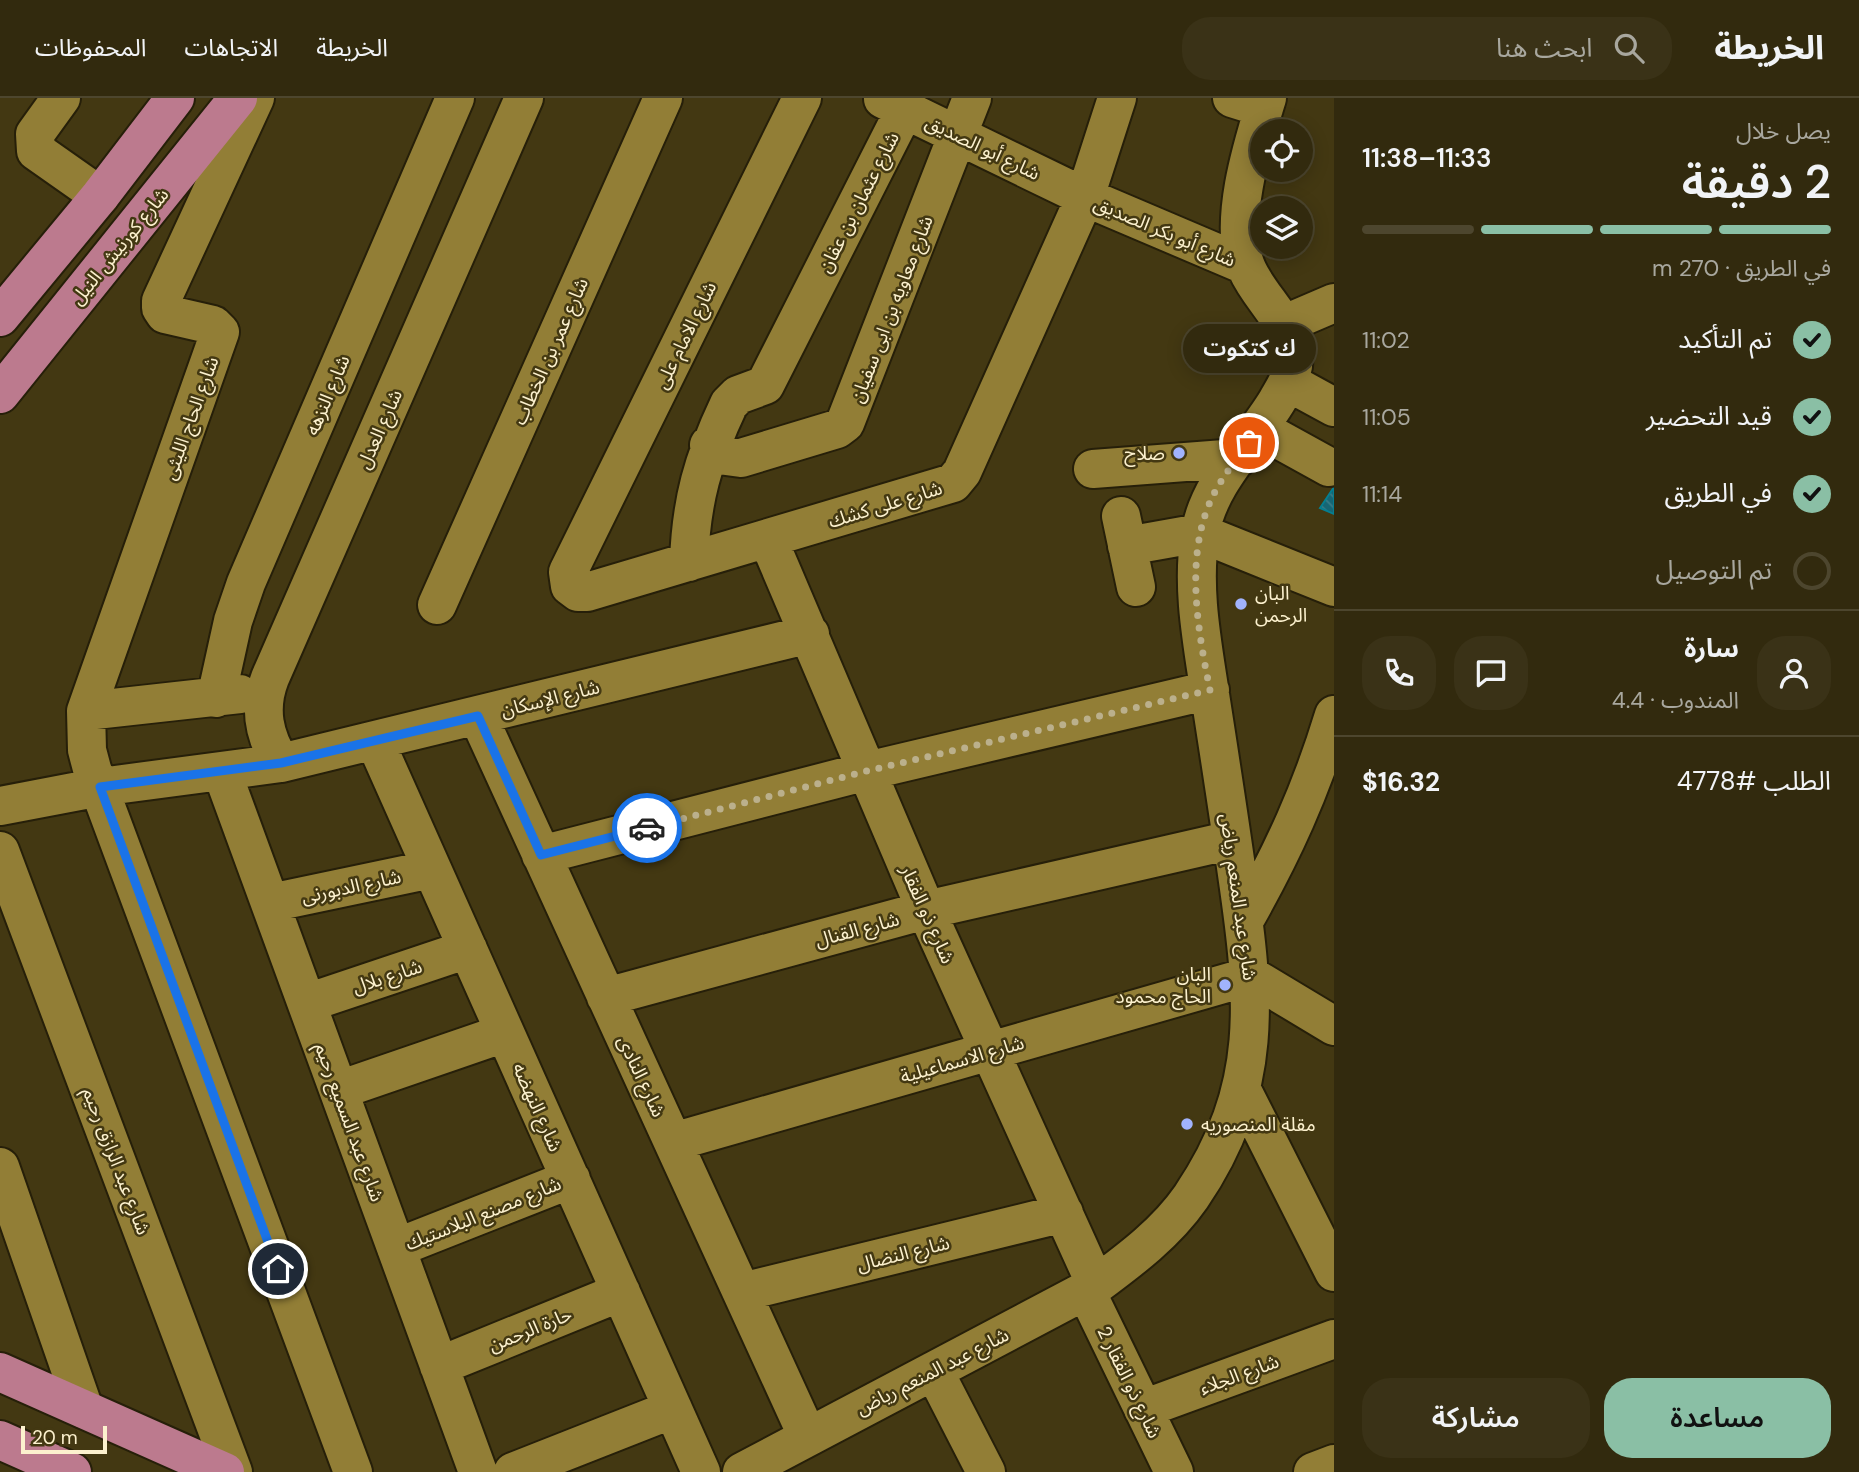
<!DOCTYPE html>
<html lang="ar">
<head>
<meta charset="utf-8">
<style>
  :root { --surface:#322a0e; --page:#3a3217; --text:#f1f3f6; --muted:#a8a79e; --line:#4d462e; --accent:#8abfa5 }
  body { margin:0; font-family:"DM Sans","Noto Sans Arabic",sans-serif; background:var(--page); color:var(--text); direction:rtl; height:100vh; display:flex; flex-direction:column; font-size:26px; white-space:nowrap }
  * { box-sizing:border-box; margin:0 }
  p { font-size:23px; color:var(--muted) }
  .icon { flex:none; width:38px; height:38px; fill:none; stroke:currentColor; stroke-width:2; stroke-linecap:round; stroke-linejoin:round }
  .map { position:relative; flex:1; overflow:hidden; direction:ltr }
  .panel { display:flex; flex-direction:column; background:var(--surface); width:525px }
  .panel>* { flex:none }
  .fabs { position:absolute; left:1250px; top:21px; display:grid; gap:14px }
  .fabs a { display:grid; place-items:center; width:63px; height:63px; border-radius:50%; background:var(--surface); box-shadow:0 4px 18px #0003,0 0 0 2px var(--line); font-size:35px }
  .scale { position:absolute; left:21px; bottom:18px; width:86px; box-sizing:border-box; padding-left:7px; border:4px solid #fcf1ce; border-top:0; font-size:19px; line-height:24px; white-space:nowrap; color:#fcf1ce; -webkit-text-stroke:5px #433812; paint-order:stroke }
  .pin { position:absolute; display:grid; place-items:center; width:60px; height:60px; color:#fff; margin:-30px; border:4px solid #fff; border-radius:50%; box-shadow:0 2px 7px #0007 }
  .courier { position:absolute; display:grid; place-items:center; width:70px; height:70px; margin:-35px; border:5px solid #1a73e8; border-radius:50%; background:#fff; color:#222; box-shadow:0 2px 9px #0007 }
  .bubble { position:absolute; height:49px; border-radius:24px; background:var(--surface); box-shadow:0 4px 18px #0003,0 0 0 2px var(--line); font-size:23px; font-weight:600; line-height:49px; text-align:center; direction:rtl }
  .summary em { font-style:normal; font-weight:600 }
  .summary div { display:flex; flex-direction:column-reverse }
  .summary { display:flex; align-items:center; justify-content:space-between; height:119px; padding:0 28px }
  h1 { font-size:46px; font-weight:600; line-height:52px }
  .bar { display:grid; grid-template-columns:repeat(4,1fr); gap:10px 7px; align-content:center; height:84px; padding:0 28px }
  .bar i { height:9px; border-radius:5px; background:var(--line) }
  .bar .active { background:var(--accent) }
  .bar p { grid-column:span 4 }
  .line { display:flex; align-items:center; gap:18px; padding:0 28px; border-top:2px solid var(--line) }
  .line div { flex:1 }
  .round { display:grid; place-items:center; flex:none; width:74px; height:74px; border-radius:28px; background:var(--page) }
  ol { padding:0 28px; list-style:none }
  li { display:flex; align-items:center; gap:21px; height:77px }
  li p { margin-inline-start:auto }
  li .icon { padding:7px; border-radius:50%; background:var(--accent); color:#111; stroke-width:4 }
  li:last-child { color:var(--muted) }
  li i { width:38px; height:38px; border:4px solid var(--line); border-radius:50% }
  .primary-button { display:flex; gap:14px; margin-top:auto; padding:14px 28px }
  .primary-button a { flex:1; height:80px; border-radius:28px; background:var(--accent); color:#111; font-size:28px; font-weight:600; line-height:80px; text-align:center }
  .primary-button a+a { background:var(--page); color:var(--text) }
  header { display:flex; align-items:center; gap:42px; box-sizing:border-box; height:98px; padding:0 35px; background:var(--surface); border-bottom:2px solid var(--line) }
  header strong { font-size:33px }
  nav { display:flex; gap:38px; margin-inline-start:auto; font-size:24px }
  .search { width:490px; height:63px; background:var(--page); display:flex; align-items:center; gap:18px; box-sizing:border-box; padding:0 24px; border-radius:28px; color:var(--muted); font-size:26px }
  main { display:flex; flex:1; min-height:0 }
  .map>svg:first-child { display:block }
</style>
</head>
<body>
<header>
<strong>الخريطة</strong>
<div class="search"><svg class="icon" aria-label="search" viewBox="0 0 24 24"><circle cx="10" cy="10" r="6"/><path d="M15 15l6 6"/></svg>ابحث هنا</div>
<nav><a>الخريطة</a><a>الاتجاهات</a><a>المحفوظات</a></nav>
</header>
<main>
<section class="panel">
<div class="summary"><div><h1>2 دقيقة</h1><p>يصل خلال</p></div><em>11:33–11:38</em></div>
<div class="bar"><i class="active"></i><i class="active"></i><i class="active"></i><i></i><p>في الطريق · 270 m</p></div>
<ol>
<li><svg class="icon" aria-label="check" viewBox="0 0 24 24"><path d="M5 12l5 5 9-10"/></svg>تم التأكيد<p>11:02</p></li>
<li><svg class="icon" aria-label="check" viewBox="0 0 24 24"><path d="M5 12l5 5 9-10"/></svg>قيد التحضير<p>11:05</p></li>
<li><svg class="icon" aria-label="check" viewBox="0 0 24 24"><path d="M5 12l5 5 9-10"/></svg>في الطريق<p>11:14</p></li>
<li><i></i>تم التوصيل</li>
</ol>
<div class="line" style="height:126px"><a class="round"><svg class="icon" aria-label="person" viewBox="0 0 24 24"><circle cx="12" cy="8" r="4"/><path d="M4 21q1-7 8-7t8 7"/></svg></a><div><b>سارة</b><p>المندوب · 4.4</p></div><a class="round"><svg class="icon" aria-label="chat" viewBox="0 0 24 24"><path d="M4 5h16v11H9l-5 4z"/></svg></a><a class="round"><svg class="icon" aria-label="phone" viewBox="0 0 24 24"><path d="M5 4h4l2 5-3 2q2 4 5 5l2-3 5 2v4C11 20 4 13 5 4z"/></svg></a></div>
<div class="line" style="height:91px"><div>الطلب #4778</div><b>$16.32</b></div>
<div class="primary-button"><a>مساعدة</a><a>مشاركة</a></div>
</section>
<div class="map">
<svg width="1334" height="1374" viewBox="0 0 1334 1374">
  <defs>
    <pattern id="building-back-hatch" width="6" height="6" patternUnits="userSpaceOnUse" patternTransform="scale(1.75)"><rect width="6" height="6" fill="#166674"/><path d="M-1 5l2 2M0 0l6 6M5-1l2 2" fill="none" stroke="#397c87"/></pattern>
  </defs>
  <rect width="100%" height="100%" fill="#433812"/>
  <!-- building -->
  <path fill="url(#building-back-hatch)" stroke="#057e91" stroke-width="2" d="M1334,389V416L1320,410Z"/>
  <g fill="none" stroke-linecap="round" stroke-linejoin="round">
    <defs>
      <path id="minor" d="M61,0L35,36L36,53L100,98
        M255,0L161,203V210L165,216L213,227L220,234L86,613L87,652L92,671L353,1374
        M802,0L568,474L570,488L578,494H587L953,385L962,374L1085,99L1117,0
        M1232,0L1264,10
        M883,1L1085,99L1245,167
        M1285,226L1334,205
        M1288,284L1334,309
        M1260,331L1329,369
        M709,347L726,358L741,360L837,331L845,325L972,0
        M1093,371L1238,360
        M1121,418L1136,489
        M768,441L926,812L1096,1187
        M1127,448L1200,435L1334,489
        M689,464C691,403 703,361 729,306L738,297L765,287L905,11
        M437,507L663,0
        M216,600L233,523L246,485L455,0
        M86,613L240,596
        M478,618L807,1337
        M375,643L701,1374
        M281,665C264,638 258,611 270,580L524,0
        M222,674L478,1374
        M0,708L100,689L281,665L810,536
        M0,753L233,1374
        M541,757L867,673L1210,592
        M270,805L432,771
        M1244,823C1283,754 1311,693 1334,617
        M606,899L926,812L1232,742
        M307,905L468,851
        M339,992L505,935
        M1242,992L1334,1174
        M673,1044L1251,878L1334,928
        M0,1069L84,1311
        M396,1150L571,1081
        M1086,1193L1174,1374
        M742,1194L1064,1115
        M439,1268L621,1194
        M934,1273L986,1374
        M1143,1311L1334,1241
        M513,1374L673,1311
        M742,1374L1096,1187C1131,1161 1166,1135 1191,1099C1265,990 1255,900 1237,776C1229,719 1220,661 1211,603C1203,548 1191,492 1200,436C1208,385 1251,346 1277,303C1283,292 1291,281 1293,268C1297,227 1262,205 1247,171C1227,126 1253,45 1267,0
        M1313,1374L1334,1366"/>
      <path id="major" d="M0,219L100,98L175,0
        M0,296L238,0
        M0,1274L225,1374
        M0,1342L72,1374"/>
    </defs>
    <!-- minor casing -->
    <use href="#minor" stroke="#261f09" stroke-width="42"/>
    <!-- major casing -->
    <use href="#major" stroke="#261f09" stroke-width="42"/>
    <!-- minor -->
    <use href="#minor" stroke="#927e36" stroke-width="38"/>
    <!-- major -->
    <use href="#major" stroke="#bc7a8e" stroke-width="38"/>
  </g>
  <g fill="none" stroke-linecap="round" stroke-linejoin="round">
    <!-- done -->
    <path stroke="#bbb08c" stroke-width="7" stroke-dasharray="0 12.6" d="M647,730L867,673L1210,592C1198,534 1186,465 1208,409C1217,385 1234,365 1249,345"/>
    <!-- route -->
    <path stroke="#1a73e8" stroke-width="9" d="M278,1171L100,689L281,665L478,618L541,757L647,730"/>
  </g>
  <!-- markers -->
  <g fill="#a1b3fd" stroke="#433812" stroke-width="2.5">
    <circle cx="1179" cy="355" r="7"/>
    <circle cx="1241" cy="506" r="7"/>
    <circle cx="1225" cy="887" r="7"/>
    <circle cx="1187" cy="1026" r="7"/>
  </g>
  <g text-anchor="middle" stroke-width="5" stroke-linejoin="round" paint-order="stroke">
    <!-- street labels -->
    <g font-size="19" fill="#fcf1ce" stroke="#433812">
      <text transform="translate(983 49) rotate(26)" y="7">شارع أبو الصديق</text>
      <text transform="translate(858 104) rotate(-63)" y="7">شارع عثمان بن عفان</text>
      <text transform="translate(1165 133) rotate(23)" y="7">شارع أبو بكر الصديق</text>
      <text transform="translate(119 148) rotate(-51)" y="7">شارع كورنيش النيل</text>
      <text transform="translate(891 211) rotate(-69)" y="7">شارع معاويه بن ابى سفيان</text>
      <text transform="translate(685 237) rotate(-64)" y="7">شارع الامام على</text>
      <text transform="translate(550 253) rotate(-66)" y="7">شارع عمر بن الخطاب</text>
      <text transform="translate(327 297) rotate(-67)" y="7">شارع النزهه</text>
      <text transform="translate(190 320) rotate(-70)" y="7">شارع الحاج الليثى</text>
      <text transform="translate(379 331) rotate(-66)" y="7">شارع العدل</text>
      <text transform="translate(885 406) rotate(-17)" y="7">شارع على كشك</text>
      <text transform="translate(550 600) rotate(-14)" y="7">شارع الإسكان</text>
      <text transform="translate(351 788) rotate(-12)" y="7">شارع الدبورنى</text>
      <text transform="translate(1239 799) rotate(82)" y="7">شارع عبد المنعم رياض</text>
      <text transform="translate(928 816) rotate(66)" y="7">شارع ذو الفقار</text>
      <text transform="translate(857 831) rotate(-15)" y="7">شارع القنال</text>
      <text transform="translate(387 878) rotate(-18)" y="7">شارع بلال</text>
      <text transform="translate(962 961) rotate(-16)" y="7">شارع الاسماعيلية</text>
      <text transform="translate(642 978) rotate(65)" y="7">شارع النادى</text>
      <text transform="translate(538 1009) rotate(66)" y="7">شارع النهضه</text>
      <text transform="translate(350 1024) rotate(70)" y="7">شارع عبد السميع رحيم</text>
      <text transform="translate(117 1063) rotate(69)" y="7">شارع عبد الرازق رحيم</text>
      <text transform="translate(483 1115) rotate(-22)" y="7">شارع مصنع البلاستيك</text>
      <text transform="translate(903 1155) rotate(-14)" y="7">شارع النضال</text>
      <text transform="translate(530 1231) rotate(-22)" y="7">حارة الرحمن</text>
      <text transform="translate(932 1273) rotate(-27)" y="7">شارع عبد المنعم رياض</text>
      <text transform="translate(1239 1276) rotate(-20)" y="7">شارع الجلاء</text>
      <text transform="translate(1130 1284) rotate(64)" y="7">شارع ذو الفقار 2</text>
    </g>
    <!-- poi labels -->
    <g font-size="19" fill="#fcf1ce" stroke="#433812" text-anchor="end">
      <text x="1165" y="362">صلاح</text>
      <text x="1255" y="502" text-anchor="start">البان<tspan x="1255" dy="22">الرحمن</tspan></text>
      <text x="1211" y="883">البان<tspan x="1211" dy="22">الحاج محمود</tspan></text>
      <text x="1201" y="1033" text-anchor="start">مقلة المنصوريه</text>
    </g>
  </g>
</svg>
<div class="fabs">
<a><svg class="icon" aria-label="locate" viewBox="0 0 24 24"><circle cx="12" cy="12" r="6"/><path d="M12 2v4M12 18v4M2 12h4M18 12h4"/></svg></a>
<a><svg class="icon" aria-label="layers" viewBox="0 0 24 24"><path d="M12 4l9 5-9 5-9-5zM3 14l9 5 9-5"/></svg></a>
</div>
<div class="scale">20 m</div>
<div class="pin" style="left:1249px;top:345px;background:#ea580c"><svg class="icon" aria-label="bag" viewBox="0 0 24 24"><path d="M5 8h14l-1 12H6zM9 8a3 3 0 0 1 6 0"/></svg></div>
<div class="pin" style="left:278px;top:1171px;background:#1f2937"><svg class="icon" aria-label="home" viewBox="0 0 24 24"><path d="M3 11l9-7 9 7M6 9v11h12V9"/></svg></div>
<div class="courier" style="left:647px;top:730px"><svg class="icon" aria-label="car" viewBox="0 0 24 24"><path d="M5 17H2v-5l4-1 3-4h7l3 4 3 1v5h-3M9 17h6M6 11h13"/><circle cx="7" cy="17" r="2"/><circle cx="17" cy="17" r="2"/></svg></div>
<div class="bubble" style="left:1183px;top:226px;width:133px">ك كتكوت</div>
</div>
</main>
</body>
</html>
